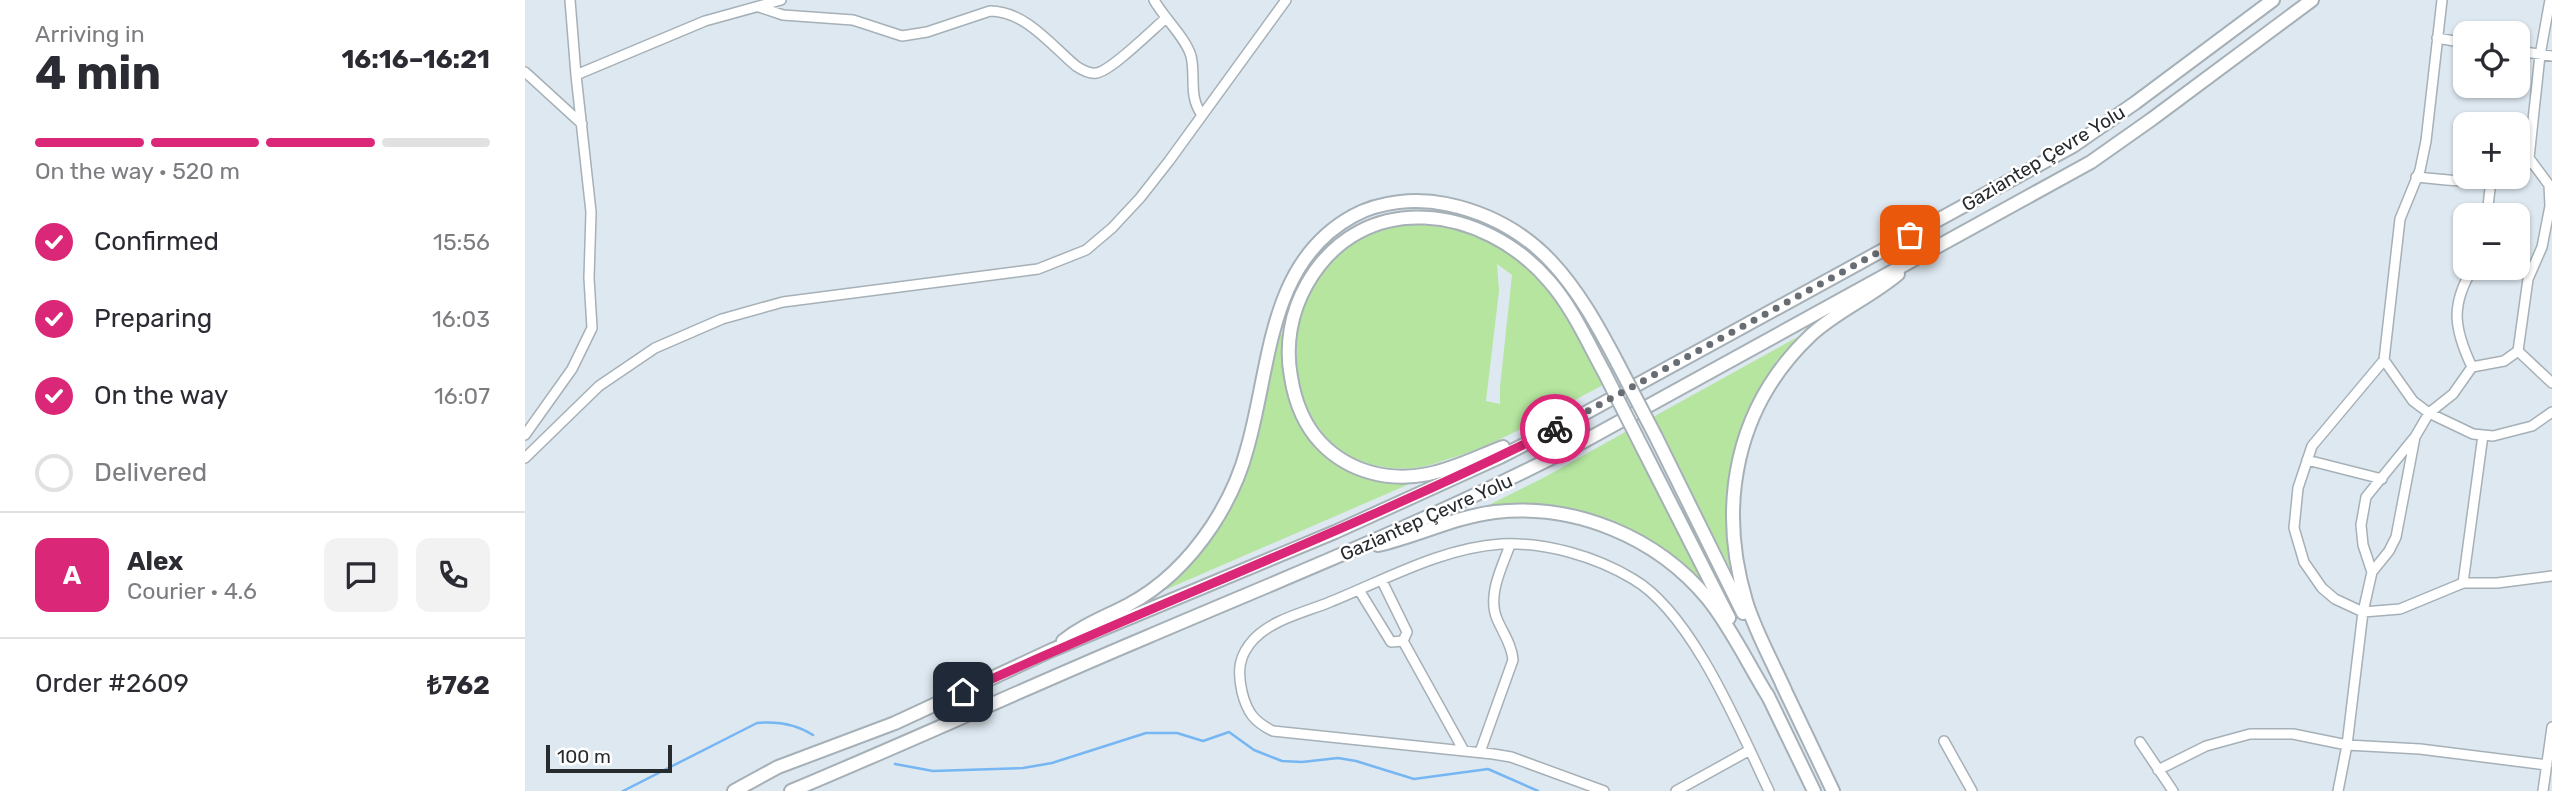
<!DOCTYPE html>
<html lang="en">
<head>
<meta charset="utf-8">
<style>
  :root { --surface:#fff; --page:#f2f2f3; --text:#2b2b33; --muted:#7c7c81; --line:#e1e1e2; --accent:#db2777 }
  body { margin:0; font-family:Rubik,sans-serif; background:var(--page); color:var(--text); height:100vh; display:flex; flex-direction:column; font-size:26px; white-space:nowrap }
  * { box-sizing:border-box; margin:0 }
  p { font-size:23px; color:var(--muted) }
  .icon { flex:none; width:38px; height:38px; fill:none; stroke:currentColor; stroke-width:2; stroke-linecap:round; stroke-linejoin:round }
  .map { position:relative; flex:1; overflow:hidden }
  .side { display:flex; flex-direction:column; background:var(--surface); width:525px }
  .side>* { flex:none }
  .fabs { position:absolute; left:1928px; top:21px; display:grid; gap:14px }
  .fabs a { display:grid; place-items:center; width:77px; height:77px; border-radius:14px; background:var(--surface); box-shadow:0 2px 5px #0004; font-size:35px }
  .scale { position:absolute; left:21px; bottom:18px; width:126px; box-sizing:border-box; padding-left:7px; border:4px solid #272b2e; border-top:0; font-size:19px; line-height:24px; white-space:nowrap; color:#272b2e; -webkit-text-stroke:5px #fff; paint-order:stroke }
  .pin { position:absolute; display:grid; place-items:center; width:60px; height:60px; color:#fff; margin:-30px; border-radius:14px; box-shadow:0 4px 10px #0006 }
  .courier { position:absolute; display:grid; place-items:center; width:70px; height:70px; margin:-35px; border:5px solid #db2777; border-radius:50%; background:#fff; color:#222; box-shadow:0 2px 9px #0007 }
  .headline em { font-style:normal; font-weight:700 }
  .headline div { display:flex; flex-direction:column-reverse }
  .headline { display:flex; align-items:center; justify-content:space-between; height:119px; padding:0 35px }
  h1 { font-size:46px; font-weight:700; line-height:52px }
  .bar { display:grid; grid-template-columns:repeat(4,1fr); gap:10px 7px; align-content:center; height:84px; padding:0 35px }
  .bar i { height:9px; border-radius:5px; background:var(--line) }
  .bar .selected { background:var(--accent) }
  .bar p { grid-column:span 4 }
  .line { display:flex; align-items:center; gap:18px; padding:0 35px; border-top:2px solid var(--line) }
  .line div { flex:1 }
  .round { display:grid; place-items:center; flex:none; width:74px; height:74px; border-radius:14px; background:var(--page) }
  ol { padding:0 35px; list-style:none }
  li { display:flex; align-items:center; gap:21px; height:77px }
  li p { margin-inline-start:auto }
  li .icon { padding:7px; border-radius:50%; background:var(--accent); color:#fff; stroke-width:4 }
  li:last-child { color:var(--muted) }
  li i { width:38px; height:38px; border:4px solid var(--line); border-radius:50% }
  main { display:flex; flex:1; min-height:0 }
  .map>svg:first-child { display:block }
</style>
</head>
<body>
<main>
<section class="side">
<div class="headline"><div><h1>4 min</h1><p>Arriving in</p></div><em>16:16–16:21</em></div>
<div class="bar"><i class="selected"></i><i class="selected"></i><i class="selected"></i><i></i><p>On the way · 520 m</p></div>
<ol>
<li><svg class="icon" aria-label="check" viewBox="0 0 24 24"><path d="M5 12l5 5 9-10"/></svg>Confirmed<p>15:56</p></li>
<li><svg class="icon" aria-label="check" viewBox="0 0 24 24"><path d="M5 12l5 5 9-10"/></svg>Preparing<p>16:03</p></li>
<li><svg class="icon" aria-label="check" viewBox="0 0 24 24"><path d="M5 12l5 5 9-10"/></svg>On the way<p>16:07</p></li>
<li><i></i>Delivered</li>
</ol>
<div class="line" style="height:126px"><b class="round" style="background:var(--accent);color:#fff">A</b><div><b>Alex</b><p>Courier · 4.6</p></div><a class="round"><svg class="icon" aria-label="chat" viewBox="0 0 24 24"><path d="M4 5h16v11H9l-5 4z"/></svg></a><a class="round"><svg class="icon" aria-label="phone" viewBox="0 0 24 24"><path d="M5 4h4l2 5-3 2q2 4 5 5l2-3 5 2v4C11 20 4 13 5 4z"/></svg></a></div>
<div class="line" style="height:91px"><div>Order #2609</div><b>₺762</b></div>
</section>
<div class="map">
<svg width="2027" height="791" viewBox="0 0 2027 791">
  <rect width="100%" height="100%" fill="#dee8f0"/>
  <!-- green -->
  <path fill="#b5e59f" fill-rule="evenodd" d="M892,225C997,228 1036,302 1078,385C1029,410 982,440 930,457C916,461 902,467 888,468C745,479 735,272 850,231C863,226 878,226 892,225ZM972,264L987,275L975,387V404L961,401L974,291Z
    M760,309L756,334L761,332C762,352 760,373 763,392C770,434 805,469 846,478C859,482 875,481 889,482L633,593C659,568 682,545 701,515Z
    M1278,334L1252,360L1220,420L1212,447L1209,576L1128,417Z
    M1102,431L1187,593L1185,594C1169,579 1153,562 1136,549C1080,507 1027,505 960,507L1020,477Z"/>
  <g fill="none" stroke-linecap="round" stroke-linejoin="round">
    <!-- stream -->
    <path stroke="#75b6f3" stroke-width="2.5" d="M370,764L408,771L498,768L527,763L621,733H652L678,741L704,732L729,750L757,761L777,762L813,758L831,761L889,779L963,769L1013,791
      M98,791L232,723C252,721 271,724 288,735"/>
    <defs>
      <path id="minor" d="M629,0C639,18 661,38 666,56C671,77 663,96 677,115
        M2025,0L2015,55L2004,158L2024,185L2025,206L2017,247L2003,279L1993,351L2027,383
        M234,7L258,15L328,20L377,36L402,32L465,11C500,11 526,45 551,66C557,70 564,74 571,73C585,72 627,30 640,19
        M1912,38L1941,43
        M1993,51L2027,56
        M0,72L57,124
        M51,75L180,21L256,0
        M1993,167L2007,163
        M1891,177C1909,178 1958,186 1972,177
        M1962,215L1966,180
        M1948,268C1925,305 1929,329 1947,367L1928,394L1904,413L1890,437L1871,537L1864,551L1847,572L1838,612L1875,609L1938,583H1972L2027,576
        M1859,360L1888,401L1904,413L1948,434L1968,436L2007,426L2027,412
        M1947,367L1979,361L1993,351
        M0,435L47,369L67,328L64,278L66,212L51,75L45,0
        M0,458L74,386L130,348L197,319L258,302L513,269L561,250L587,228L615,198L644,161L761,0
        M1782,460L1857,479
        M1847,572L1838,545L1836,525L1841,497L1889,438
        M857,581L882,632L878,641L939,751
        M1938,583L1958,435
        M834,590L866,642L878,641
        M1419,741L1447,791
        M1615,742L1648,791
        M955,752L988,660C987,645 978,633 972,619C962,595 977,567 985,545
        M1633,770L1681,746L1725,734H1768L1822,745L1895,749L2022,765
        M1079,791L986,757L968,754L748,731C729,722 722,712 717,692C712,670 714,655 729,639C748,619 781,612 805,602C860,580 916,548 976,544C1020,542 1070,556 1108,579C1167,613 1215,730 1244,791
        M1151,791L1225,750
        M1813,791L1822,745L1838,612L1810,599L1797,588L1779,562L1769,528L1773,488L1787,446L1859,360L1875,219L1895,170L1901,141L1917,0
        M2018,791L2027,727"/>
      <path id="highway" d="M1131,437L1218,613
        M978,447C954,456 929,469 903,474C864,482 824,472 796,443C778,424 770,402 766,377C760,345 766,312 782,284C837,187 959,205 1024,281C1047,307 1062,341 1079,372
        M1117,447L1204,618
        M853,545C893,536 929,517 970,512C1050,503 1132,537 1183,599C1207,629 1224,666 1244,698
        M538,641C558,625 580,617 603,605C637,587 665,559 687,526C702,503 715,476 722,449C746,367 742,263 828,216C855,201 891,198 921,204C1014,223 1052,286 1093,364
        M1257,684L1308,791
        M1260,690C1247,661 1230,631 1221,601C1192,504 1211,406 1286,335C1312,311 1346,297 1373,274
        M1242,694L1289,791
        M209,791L253,767L370,723L527,650L810,532L975,457L1044,422L1548,146L1610,103L1748,0
        M266,791C386,741 503,687 622,637C767,575 913,517 1054,444L1566,162L1627,119L1787,0"/>
    </defs>
    <!-- minor casing -->
    <use href="#minor" stroke="#a6b0b7" stroke-width="12"/>
    <!-- highway casing -->
    <use href="#highway" stroke="#a6b0b7" stroke-width="16"/>
    <!-- minor -->
    <use href="#minor" stroke="#fff" stroke-width="9"/>
    <!-- highway -->
    <use href="#highway" stroke="#fff" stroke-width="12"/>
    <defs>
      <path id="highway-bridge" d="M1093,364L1131,437
        M1079,372L1117,447"/>
    </defs>
    <!-- highway-bridge casing -->
    <use href="#highway-bridge" stroke="#a6b0b7" stroke-width="16" stroke-linecap="butt"/>
    <!-- highway-bridge -->
    <use href="#highway-bridge" stroke="#fff" stroke-width="12"/>
  </g>
  <g fill="none" stroke-linecap="round" stroke-linejoin="round">
    <!-- done -->
    <path stroke="#676d72" stroke-width="7" stroke-dasharray="0 12.6" d="M1030,429L1385,235"/>
    <!-- route -->
    <path stroke="#db2777" stroke-width="9" d="M438,692C634,602 837,526 1030,429"/>
  </g>
  <g text-anchor="middle" stroke-width="5" stroke-linejoin="round" paint-order="stroke">
    <!-- street labels -->
    <g font-size="19" fill="#272b2e" stroke="#fff">
      <text transform="translate(1518 158) rotate(-31)" y="7">Gaziantep Çevre Yolu</text>
      <text transform="translate(901 517) rotate(-24)" y="7">Gaziantep Çevre Yolu</text>
    </g>
  </g>
</svg>
<div class="fabs">
<a><svg class="icon" aria-label="locate" viewBox="0 0 24 24"><circle cx="12" cy="12" r="6"/><path d="M12 2v4M12 18v4M2 12h4M18 12h4"/></svg></a>
<a>+</a>
<a>−</a>
</div>
<div class="scale">100 m</div>
<div class="pin" style="left:1385px;top:235px;background:#ea580c"><svg class="icon" aria-label="bag" viewBox="0 0 24 24"><path d="M5 8h14l-1 12H6zM9 8a3 3 0 0 1 6 0"/></svg></div>
<div class="pin" style="left:438px;top:692px;background:#1f2937"><svg class="icon" aria-label="home" viewBox="0 0 24 24"><path d="M3 11l9-7 9 7M6 9v11h12V9"/></svg></div>
<div class="courier" style="left:1030px;top:429px"><svg class="icon" aria-label="bike" viewBox="0 0 24 24"><circle cx="6" cy="16" r="4"/><circle cx="18" cy="16" r="4"/><path d="M6 16l4-8h5l3 8M10 8l3 8H6M13 5h3"/></svg></div>
</div>
</main>
</body>
</html>
